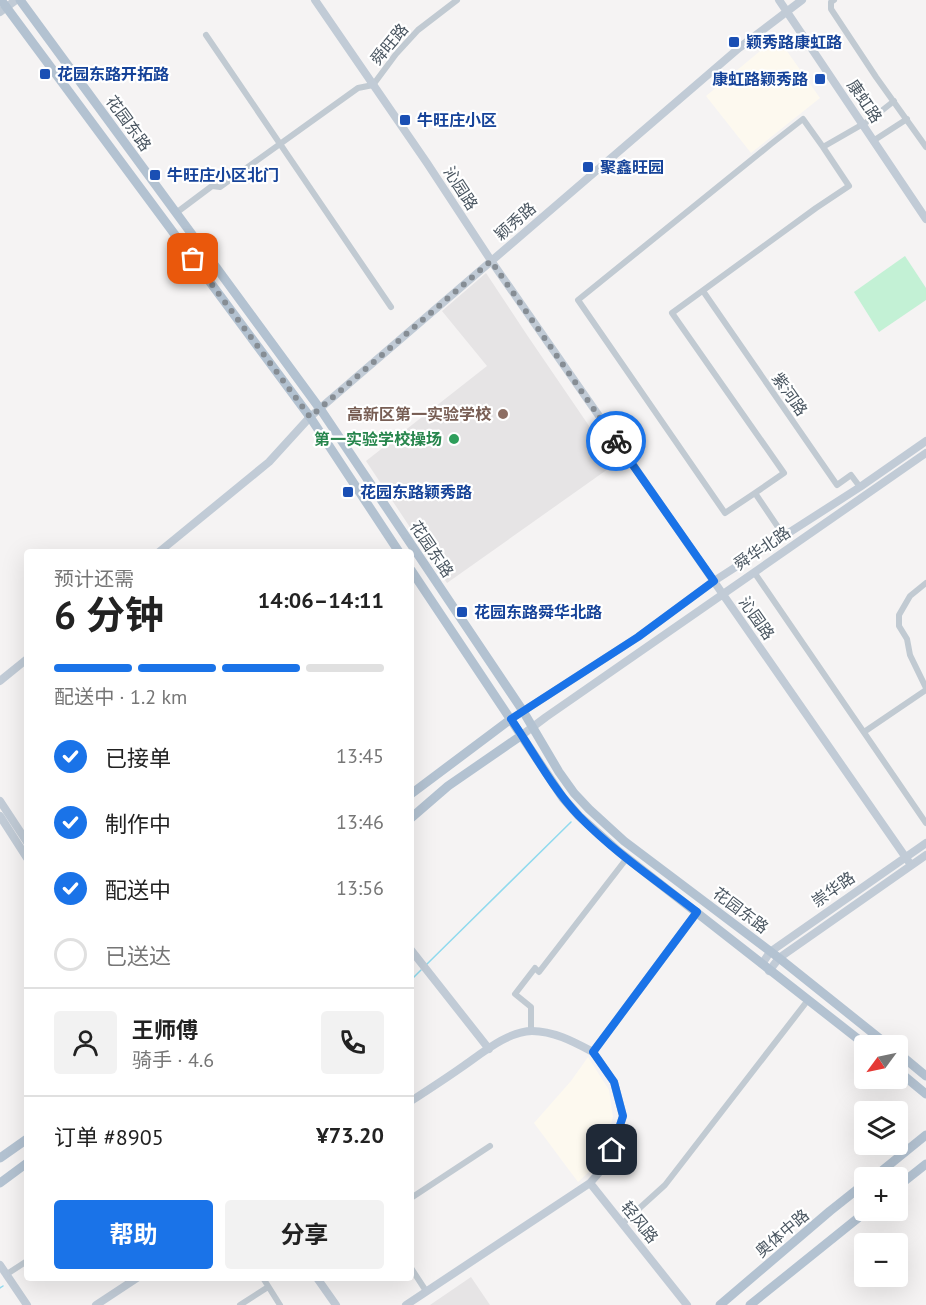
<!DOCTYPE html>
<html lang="zh">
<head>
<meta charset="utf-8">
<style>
  :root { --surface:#fff; --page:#f2f2f2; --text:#222; --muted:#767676; --line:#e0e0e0; --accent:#1a73e8 }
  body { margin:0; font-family:"PT Sans","Noto Sans SC",sans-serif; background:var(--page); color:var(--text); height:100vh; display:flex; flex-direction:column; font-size:22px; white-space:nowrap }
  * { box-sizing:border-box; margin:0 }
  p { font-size:20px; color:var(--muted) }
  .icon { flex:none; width:33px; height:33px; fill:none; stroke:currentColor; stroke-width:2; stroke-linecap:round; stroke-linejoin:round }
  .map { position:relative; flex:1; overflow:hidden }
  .panel { position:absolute; left:24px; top:549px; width:390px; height:732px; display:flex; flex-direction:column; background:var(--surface); border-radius:6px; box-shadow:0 6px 24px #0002 }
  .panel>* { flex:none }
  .needle { width:39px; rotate:237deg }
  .tools { position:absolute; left:854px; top:1035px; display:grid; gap:12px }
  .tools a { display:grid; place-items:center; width:54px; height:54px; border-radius:6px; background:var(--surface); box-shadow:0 6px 24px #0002; font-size:30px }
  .pin { position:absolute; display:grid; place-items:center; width:51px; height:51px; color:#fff; margin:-26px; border-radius:12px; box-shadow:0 3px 9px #0006 }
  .courier { position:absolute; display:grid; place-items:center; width:60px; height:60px; margin:-30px; border:4px solid #1a73e8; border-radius:50%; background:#fff; color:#222; box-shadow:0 2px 8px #0007 }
  .summary em { font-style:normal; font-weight:700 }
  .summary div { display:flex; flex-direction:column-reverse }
  .summary { display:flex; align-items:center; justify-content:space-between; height:102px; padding:0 30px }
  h1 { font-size:39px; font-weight:700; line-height:45px }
  .bar { display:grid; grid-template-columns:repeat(4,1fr); gap:9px 6px; align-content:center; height:72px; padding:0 30px }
  .bar i { height:8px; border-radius:4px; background:var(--line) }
  .bar .current { background:var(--accent) }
  .bar p { grid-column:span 4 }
  .line { display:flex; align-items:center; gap:15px; padding:0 30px; border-top:2px solid var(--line) }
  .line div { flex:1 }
  .round { display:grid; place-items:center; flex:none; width:63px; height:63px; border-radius:6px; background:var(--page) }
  ol { padding:0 30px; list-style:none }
  li { display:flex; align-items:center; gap:18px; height:66px }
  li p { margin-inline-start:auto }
  li .icon { padding:6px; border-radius:50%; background:var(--accent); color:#fff; stroke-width:4 }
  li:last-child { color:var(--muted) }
  li i { width:33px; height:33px; border:3px solid var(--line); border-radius:50% }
  .cta { display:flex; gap:12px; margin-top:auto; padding:12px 30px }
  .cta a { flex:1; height:69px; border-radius:6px; background:var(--accent); color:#fff; font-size:24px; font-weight:700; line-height:69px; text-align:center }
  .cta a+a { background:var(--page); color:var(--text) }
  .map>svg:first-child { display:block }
</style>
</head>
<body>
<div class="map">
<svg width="926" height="1305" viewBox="0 0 926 1305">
  <rect width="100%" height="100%" fill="#f5f3f3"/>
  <!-- commercial -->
  <path fill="#fdf9ef" d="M777,37L820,98L751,153L706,96Z
    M588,1057L609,1090L613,1117L603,1153L592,1169L578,1182L534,1123L571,1081Z"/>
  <!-- education -->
  <path fill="#e6e4e5" d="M486,273L527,335L615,464L447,583L366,461L487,366L442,311Z
    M471,1277L490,1305H430Z"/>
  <!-- green -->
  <path fill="#c3f1d5" d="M905,256L926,288V300L879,332L854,292Z"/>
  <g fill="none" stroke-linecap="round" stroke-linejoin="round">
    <!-- stream -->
    <path stroke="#90daee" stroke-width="1.5" d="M426,965L571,822
      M411,980L421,970
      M26,1268L27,1267
      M0,1288L3,1286"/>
    <!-- street -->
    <path stroke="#c1cad2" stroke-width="6" d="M834,0L831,2V9L876,77L926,147
      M206,35L391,307
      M873,141L907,119
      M176,213L212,186L220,187L358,88L373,85L396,54L418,30L457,0
      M703,291L837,485L851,475L860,487
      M755,493L725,513L578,300L771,144L803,119L823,147
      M784,536L755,493L784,473L672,313L816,208L849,186L823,147L870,120L894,101
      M754,572L926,823
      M926,583L910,596L899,615V626L907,639L910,655L926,688
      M864,732L926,690
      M531,1031V1007L515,994L535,968L539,972L627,858
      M411,1198L490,1146
      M622,1224L665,1185L808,1000
      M411,1268L426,1291
      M7,1274L27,1261
      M263,1278L280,1305
      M240,1305L268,1287"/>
    <!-- secondary -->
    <path stroke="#c1cbd6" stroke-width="8" d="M315,0L427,163L492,262L911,865
      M779,0L926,219
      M0,12L16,0
      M159,552L269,462L310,417L739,48L802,0
      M0,681L27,659
      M511,719L638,637L714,581L860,487L926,441
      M522,735L546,717L926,453
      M0,801L27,842
      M0,816L27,858
      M411,950L489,1049
      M762,964L770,952L926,843
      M769,971L779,958L926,855
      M411,1101C428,1090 445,1079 462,1067C481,1054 508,1031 532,1031C554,1031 574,1042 593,1052
      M0,1265L27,1305
      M317,1278L336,1305
      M96,1305L137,1278
      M406,1305L590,1183
      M687,1305L590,1183L603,1168L612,1150L623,1116L614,1082L593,1052L697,912"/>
    <!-- primary -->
    <path stroke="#b3c2d1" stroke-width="9" d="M1,0L310,417L399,552
      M20,0L323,413L523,711L559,772L574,793L589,809L624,841L779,958L889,1046
      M411,570L563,798L579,816L618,851L867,1046
      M411,794L511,719
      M411,818L448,786L522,735
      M897,1052L926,1076
      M897,1070L926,1094
      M0,1158L27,1139
      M873,1178L926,1135
      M0,1183L27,1163
      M897,1187L926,1164
      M720,1305L830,1211L864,1184
      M750,1305L868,1210"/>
  </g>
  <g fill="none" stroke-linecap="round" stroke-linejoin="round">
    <!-- done -->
    <path stroke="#868d94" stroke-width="6" stroke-dasharray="0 10.8" d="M193,259L310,417L491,261L616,441"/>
    <!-- route -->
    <path stroke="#1a73e8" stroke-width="8" d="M612,1150L623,1116L614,1082L593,1052L697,912C657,881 615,853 579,816C552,788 533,751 511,719L638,637L714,581L616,441"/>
  </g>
  <!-- markers -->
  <g fill="#1a4fb4" stroke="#fff" stroke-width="2">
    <rect x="728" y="36" width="12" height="12" rx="3"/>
    <rect x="39" y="68" width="12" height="12" rx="3"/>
    <rect x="814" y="73" width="12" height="12" rx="3"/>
    <rect x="399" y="114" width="12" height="12" rx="3"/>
    <rect x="582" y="161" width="12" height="12" rx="3"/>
    <rect x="149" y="169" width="12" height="12" rx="3"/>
    <rect x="342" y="486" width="12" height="12" rx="3"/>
    <rect x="456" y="606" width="12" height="12" rx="3"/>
  </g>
  <circle fill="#8d6e63" stroke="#fff" stroke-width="2" cx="503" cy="414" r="6"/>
  <circle fill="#2e9e5b" stroke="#fff" stroke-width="2" cx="454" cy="439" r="6"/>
  <g text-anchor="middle" stroke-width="4.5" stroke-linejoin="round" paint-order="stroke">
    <!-- transit labels -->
    <g font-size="16" font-weight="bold" fill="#164399" stroke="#fff" text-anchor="start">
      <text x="746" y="48">颖秀路康虹路</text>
      <text x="57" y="80">花园东路开拓路</text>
      <text x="808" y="85" text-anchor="end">康虹路颖秀路</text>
      <text x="417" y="126">牛旺庄小区</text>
      <text x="600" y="173">聚鑫旺园</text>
      <text x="167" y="181">牛旺庄小区北门</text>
      <text x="360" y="498">花园东路颖秀路</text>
      <text x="474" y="618">花园东路舜华北路</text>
    </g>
    <!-- street labels -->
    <g font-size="16" fill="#4a5661" stroke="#fff">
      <text transform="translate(389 44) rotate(-50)" y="6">舜旺路</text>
      <text transform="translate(865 101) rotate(56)" y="6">康虹路</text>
      <text transform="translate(129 123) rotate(54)" y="6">花园东路</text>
      <text transform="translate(461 188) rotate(57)" y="6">沁园路</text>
      <text transform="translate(515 221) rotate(-41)" y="6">颖秀路</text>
      <text transform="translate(790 394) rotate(55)" y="6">紫河路</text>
      <text transform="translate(762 548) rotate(-34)" y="6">舜华北路</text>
      <text transform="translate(432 549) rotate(56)" y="6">花园东路</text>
      <text transform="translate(757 618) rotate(55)" y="6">沁园路</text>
      <text transform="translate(833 889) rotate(-35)" y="6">崇华路</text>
      <text transform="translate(741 910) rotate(37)" y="6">花园东路</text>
      <text transform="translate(640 1222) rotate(51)" y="6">轻风路</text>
      <text transform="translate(782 1233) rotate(-40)" y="6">奥体中路</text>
    </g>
    <!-- education labels -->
    <g font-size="16" font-weight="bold" fill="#785e54" stroke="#fff" text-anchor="end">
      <text x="491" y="420">高新区第一实验学校</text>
    </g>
    <!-- leisure labels -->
    <g font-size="16" font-weight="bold" fill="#27864d" stroke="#fff" text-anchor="end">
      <text x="442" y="445">第一实验学校操场</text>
    </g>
  </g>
</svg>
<div class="tools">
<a><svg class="needle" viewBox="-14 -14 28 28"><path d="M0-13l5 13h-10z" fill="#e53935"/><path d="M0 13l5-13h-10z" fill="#767676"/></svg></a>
<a><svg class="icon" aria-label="layers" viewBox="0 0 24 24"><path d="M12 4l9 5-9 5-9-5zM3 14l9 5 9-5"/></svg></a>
<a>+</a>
<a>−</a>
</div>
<div class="pin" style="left:193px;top:259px;background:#ea580c"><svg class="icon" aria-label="bag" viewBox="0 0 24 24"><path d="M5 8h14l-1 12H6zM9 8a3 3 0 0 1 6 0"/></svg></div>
<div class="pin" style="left:612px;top:1150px;background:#1f2937"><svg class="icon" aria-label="home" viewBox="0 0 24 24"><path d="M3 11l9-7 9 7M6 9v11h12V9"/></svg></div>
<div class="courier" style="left:616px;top:441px"><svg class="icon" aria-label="bike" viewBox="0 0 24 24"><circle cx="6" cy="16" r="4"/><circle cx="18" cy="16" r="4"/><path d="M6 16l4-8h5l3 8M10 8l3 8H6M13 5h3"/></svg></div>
<section class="panel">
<div class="summary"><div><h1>6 分钟</h1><p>预计还需</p></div><em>14:06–14:11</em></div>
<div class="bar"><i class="current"></i><i class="current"></i><i class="current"></i><i></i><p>配送中 · 1.2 km</p></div>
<ol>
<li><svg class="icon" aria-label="check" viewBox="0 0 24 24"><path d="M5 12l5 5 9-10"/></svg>已接单<p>13:45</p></li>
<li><svg class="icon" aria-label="check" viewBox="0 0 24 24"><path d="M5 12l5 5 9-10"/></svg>制作中<p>13:46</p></li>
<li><svg class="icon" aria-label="check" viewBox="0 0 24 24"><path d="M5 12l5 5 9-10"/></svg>配送中<p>13:56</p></li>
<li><i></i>已送达</li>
</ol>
<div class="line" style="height:108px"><a class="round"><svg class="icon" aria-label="person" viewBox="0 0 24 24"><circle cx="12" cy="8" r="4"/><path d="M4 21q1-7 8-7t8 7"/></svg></a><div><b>王师傅</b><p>骑手 · 4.6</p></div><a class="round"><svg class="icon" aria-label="phone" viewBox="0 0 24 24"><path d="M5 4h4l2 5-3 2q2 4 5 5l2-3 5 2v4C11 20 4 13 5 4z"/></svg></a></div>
<div class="line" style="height:78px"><div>订单 #8905</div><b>¥73.20</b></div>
<div class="cta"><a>帮助</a><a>分享</a></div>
</section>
</div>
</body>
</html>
